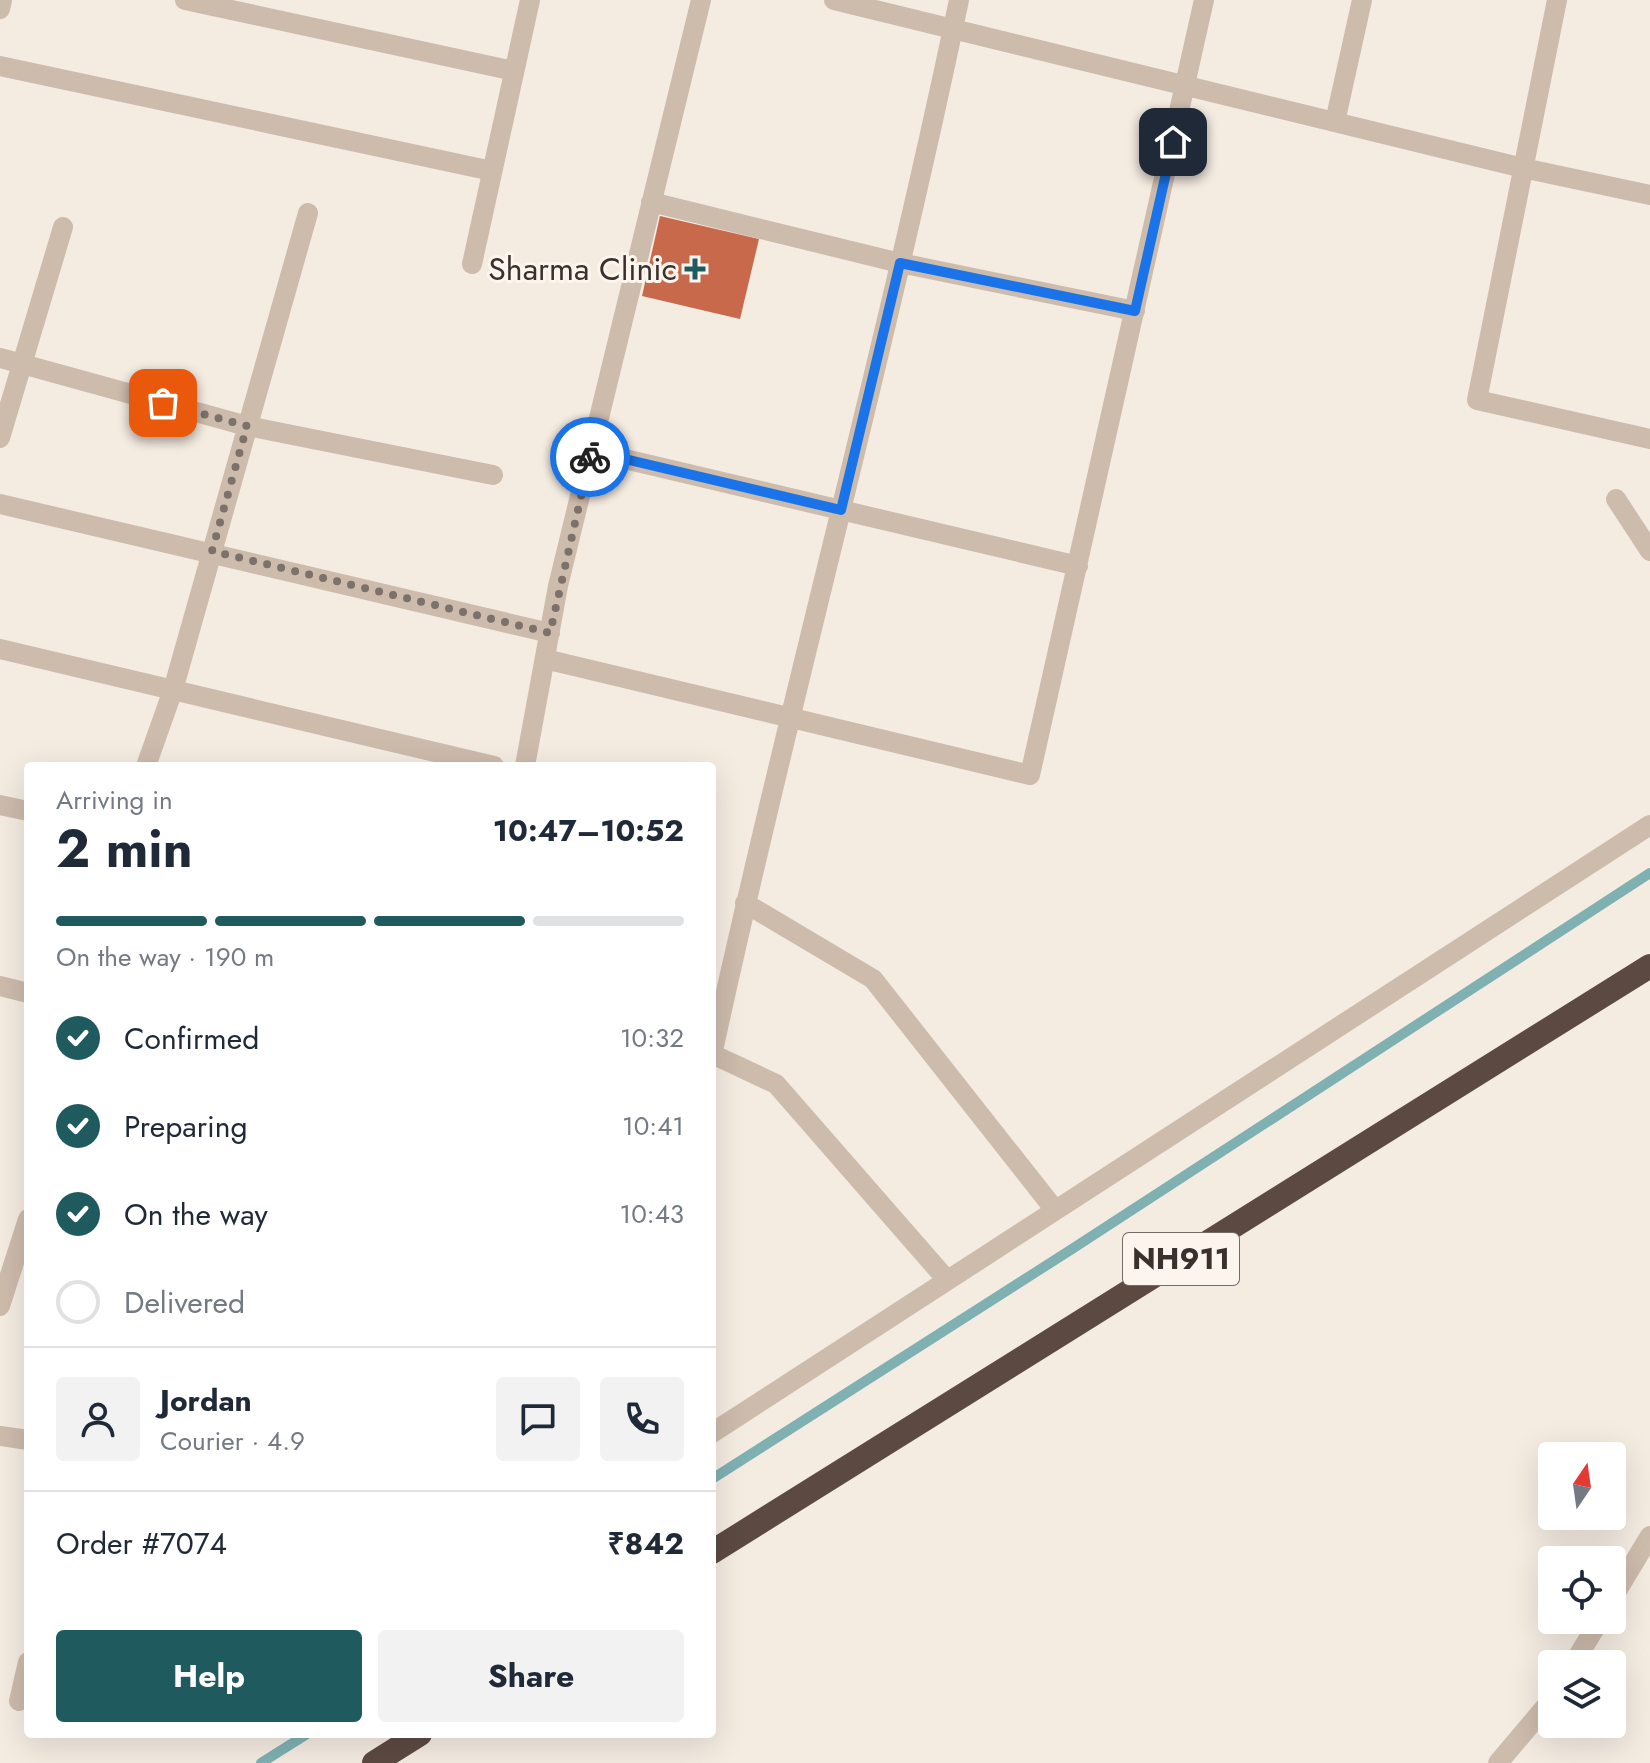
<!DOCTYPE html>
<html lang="en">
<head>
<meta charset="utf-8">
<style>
  :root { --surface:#fff; --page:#f2f2f3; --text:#1f2937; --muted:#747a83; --line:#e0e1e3; --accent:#1f5a5e }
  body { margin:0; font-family:Jost,sans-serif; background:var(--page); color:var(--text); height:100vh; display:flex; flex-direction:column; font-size:30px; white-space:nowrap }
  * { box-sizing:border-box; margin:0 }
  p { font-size:26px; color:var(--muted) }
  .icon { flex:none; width:44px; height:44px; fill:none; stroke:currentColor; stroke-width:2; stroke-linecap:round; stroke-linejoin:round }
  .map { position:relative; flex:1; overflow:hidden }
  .details { position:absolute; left:24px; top:762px; width:692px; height:976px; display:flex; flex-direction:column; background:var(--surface); border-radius:8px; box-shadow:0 8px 32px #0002 }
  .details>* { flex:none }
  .needle { width:52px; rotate:13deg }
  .tools { position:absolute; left:1538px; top:1442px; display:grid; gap:16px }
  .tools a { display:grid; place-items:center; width:88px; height:88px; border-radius:8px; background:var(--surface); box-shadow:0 8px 32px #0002; font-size:40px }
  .pin { position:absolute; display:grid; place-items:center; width:68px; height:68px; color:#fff; margin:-34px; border-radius:16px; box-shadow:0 4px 12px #0006 }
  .courier { position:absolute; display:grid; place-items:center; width:80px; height:80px; margin:-40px; border:6px solid #1a73e8; border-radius:50%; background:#fff; color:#222; box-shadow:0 2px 10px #0007 }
  .head em { font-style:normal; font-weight:700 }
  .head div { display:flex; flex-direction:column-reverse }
  .head { display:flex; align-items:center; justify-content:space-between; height:136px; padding:0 32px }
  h1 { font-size:52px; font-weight:700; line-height:60px }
  .bar { display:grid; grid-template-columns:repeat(4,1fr); gap:12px 8px; align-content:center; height:96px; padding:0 32px }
  .bar i { height:10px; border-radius:6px; background:var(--line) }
  .bar .on { background:var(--accent) }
  .bar p { grid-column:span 4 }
  .line { display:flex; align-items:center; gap:20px; padding:0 32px; border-top:2px solid var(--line) }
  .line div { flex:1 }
  .round { display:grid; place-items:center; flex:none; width:84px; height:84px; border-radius:8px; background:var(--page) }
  ol { padding:0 32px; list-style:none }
  li { display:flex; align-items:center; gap:24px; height:88px }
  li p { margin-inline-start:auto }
  li .icon { padding:8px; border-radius:50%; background:var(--accent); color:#fff; stroke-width:4 }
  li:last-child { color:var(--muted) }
  li i { width:44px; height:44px; border:4px solid var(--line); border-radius:50% }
  .cta { display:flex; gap:16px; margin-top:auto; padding:16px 32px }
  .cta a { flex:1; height:92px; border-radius:8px; background:var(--accent); color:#fff; font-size:32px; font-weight:700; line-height:92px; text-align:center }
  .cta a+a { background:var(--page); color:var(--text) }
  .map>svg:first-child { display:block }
</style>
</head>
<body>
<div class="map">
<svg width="1650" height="1763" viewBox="0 0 1650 1763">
  <rect width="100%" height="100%" fill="#f4ebe1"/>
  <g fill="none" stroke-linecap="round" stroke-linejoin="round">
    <!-- stream -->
    <path stroke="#7fb0b2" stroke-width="10" d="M712,1479L1072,1249L1650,873
      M261,1763L307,1734"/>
  </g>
  <!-- building -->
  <path fill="#c8694b" d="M660,216L759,239L740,319L642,296Z"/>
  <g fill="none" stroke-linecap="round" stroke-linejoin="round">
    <!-- minor -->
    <path stroke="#cdbbac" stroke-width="20" d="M185,0L514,71
      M834,0L1523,168L1650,195
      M1557,0L1477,400L1650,439
      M0,9L2,0
      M0,66L492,171
      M1335,122L1362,0
      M651,202L900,263L1135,311
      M472,264L530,0
      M0,358L247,426L493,475
      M0,438L63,227
      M591,451L1078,566
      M1616,499L1650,551
      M0,504L550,633
      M0,649L494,766
      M545,659L1030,775L1204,0
      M146,766L173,690L308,213
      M525,766L558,586L701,0
      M0,805L28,811
      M745,903L873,979L1055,1210
      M0,986L28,993
      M712,1054L776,1084L947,1280
      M712,1055C789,702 885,354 959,0
      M0,1306L28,1219
      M712,1433L1650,825
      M0,1436L28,1440
      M1612,1599L1650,1536
      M1573,1664L1600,1620
      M19,1701L28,1662
      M1498,1763L1552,1699"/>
    <!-- highway -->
    <path stroke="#5c4a42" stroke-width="24" d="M712,1552L1650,966
      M374,1763L420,1734"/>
  </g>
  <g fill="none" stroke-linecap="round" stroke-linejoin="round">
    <!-- done -->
    <path stroke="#7c716b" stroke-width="8" stroke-dasharray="0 14.4" d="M163,403L247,426L212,551L550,633L590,457"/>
    <!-- route -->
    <path stroke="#1a73e8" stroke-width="10" d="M590,457L591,451L841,510L900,263L1135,311L1173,142"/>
  </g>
  <!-- markers -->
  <path fill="#1f5a5e" stroke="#fbf5ee" stroke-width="3" d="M691 257h8v8h8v8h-8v8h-8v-8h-8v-8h8z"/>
  <g text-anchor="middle" stroke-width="6" stroke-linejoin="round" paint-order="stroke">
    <!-- shield labels -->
    <rect fill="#fbf5ee" stroke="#756b66" stroke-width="2" x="1123" y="1233" width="116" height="52" rx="6"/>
    <g font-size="30" font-weight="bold" fill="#3b302b">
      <text x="1181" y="1269">NH911</text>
    </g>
    <!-- poi labels -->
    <g font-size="32" fill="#3b302b" stroke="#fbf5ee" text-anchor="end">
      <text x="677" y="280">Sharma Clinic</text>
    </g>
  </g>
</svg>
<div class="tools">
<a><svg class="needle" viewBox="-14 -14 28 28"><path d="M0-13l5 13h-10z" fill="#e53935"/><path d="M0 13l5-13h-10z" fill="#747a83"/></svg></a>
<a><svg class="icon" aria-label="locate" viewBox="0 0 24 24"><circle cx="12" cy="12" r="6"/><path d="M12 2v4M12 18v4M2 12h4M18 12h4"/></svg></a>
<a><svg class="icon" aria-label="layers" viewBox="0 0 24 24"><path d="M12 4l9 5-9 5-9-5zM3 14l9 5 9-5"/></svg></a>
</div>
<div class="pin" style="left:163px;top:403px;background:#ea580c"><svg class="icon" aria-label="bag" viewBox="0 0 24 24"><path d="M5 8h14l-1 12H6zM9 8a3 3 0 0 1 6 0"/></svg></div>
<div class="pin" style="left:1173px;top:142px;background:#1f2937"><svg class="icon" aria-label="home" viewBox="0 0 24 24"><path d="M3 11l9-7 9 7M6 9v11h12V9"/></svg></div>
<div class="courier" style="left:590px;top:457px"><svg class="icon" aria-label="bike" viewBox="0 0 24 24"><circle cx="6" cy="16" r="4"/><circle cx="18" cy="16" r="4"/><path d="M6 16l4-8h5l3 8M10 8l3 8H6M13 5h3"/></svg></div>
<section class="details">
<div class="head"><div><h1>2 min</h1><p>Arriving in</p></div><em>10:47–10:52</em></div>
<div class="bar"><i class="on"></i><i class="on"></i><i class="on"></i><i></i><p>On the way · 190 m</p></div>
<ol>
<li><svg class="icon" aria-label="check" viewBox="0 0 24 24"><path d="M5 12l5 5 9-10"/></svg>Confirmed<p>10:32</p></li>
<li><svg class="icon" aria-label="check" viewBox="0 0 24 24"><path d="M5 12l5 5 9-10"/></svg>Preparing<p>10:41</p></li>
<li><svg class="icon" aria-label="check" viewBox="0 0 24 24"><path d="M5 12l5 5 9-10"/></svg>On the way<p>10:43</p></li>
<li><i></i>Delivered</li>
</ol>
<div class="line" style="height:144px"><a class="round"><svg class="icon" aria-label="person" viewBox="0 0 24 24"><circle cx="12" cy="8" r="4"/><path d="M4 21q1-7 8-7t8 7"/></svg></a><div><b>Jordan</b><p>Courier · 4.9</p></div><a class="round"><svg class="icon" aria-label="chat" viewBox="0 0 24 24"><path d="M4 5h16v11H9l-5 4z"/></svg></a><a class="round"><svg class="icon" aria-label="phone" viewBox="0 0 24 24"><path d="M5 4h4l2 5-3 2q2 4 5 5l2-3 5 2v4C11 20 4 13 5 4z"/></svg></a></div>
<div class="line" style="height:104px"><div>Order #7074</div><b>₹842</b></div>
<div class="cta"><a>Help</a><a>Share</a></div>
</section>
</div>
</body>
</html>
